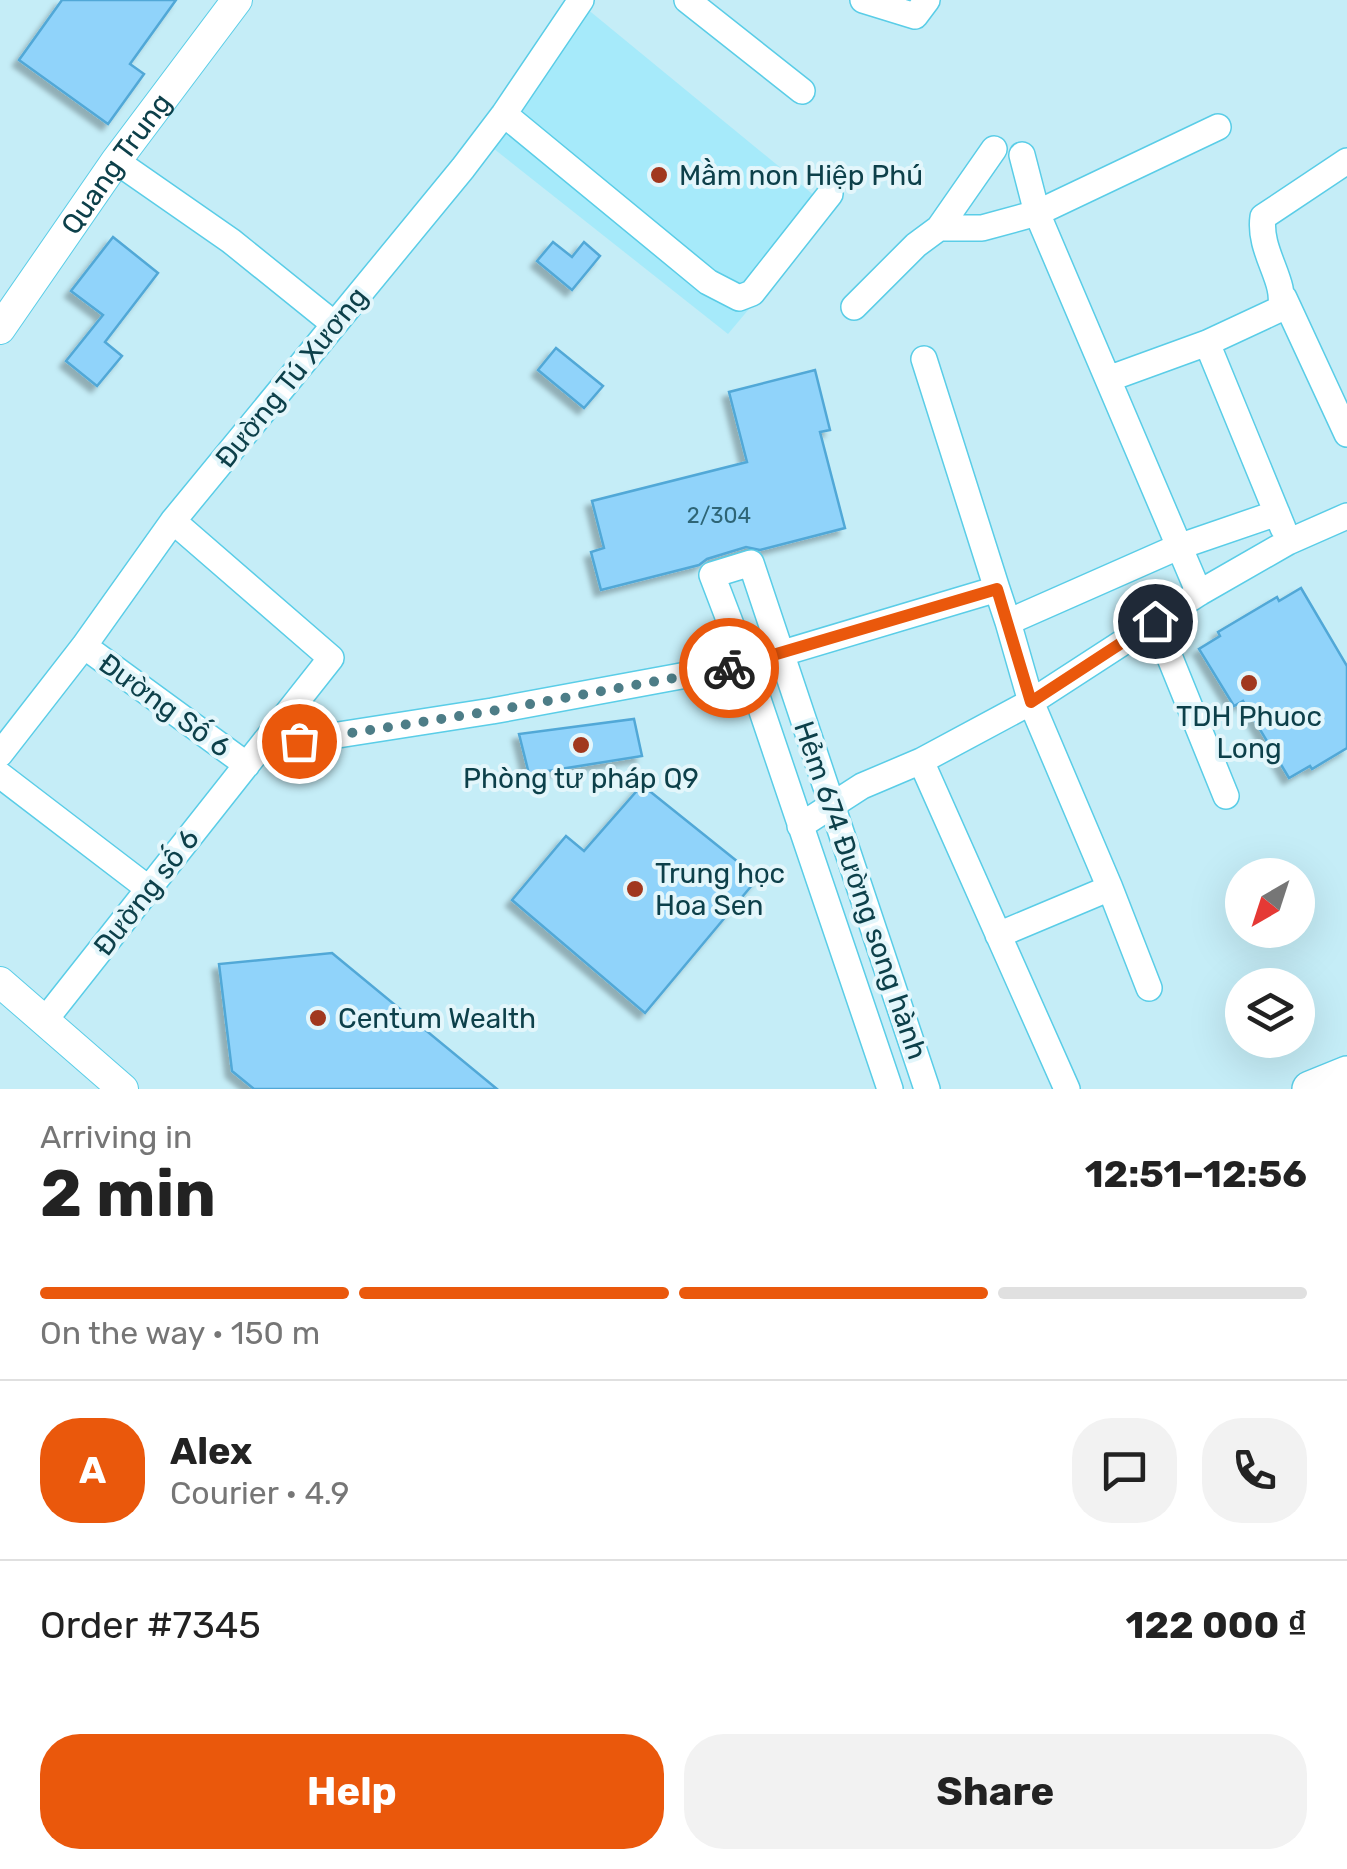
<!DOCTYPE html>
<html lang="en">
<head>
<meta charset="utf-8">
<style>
  :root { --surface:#fff; --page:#f2f2f2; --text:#222; --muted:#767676; --line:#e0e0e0; --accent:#ea580c }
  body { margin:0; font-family:Rubik,sans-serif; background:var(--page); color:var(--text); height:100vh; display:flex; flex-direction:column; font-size:38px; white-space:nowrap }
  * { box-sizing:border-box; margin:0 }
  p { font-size:32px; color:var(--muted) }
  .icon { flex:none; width:55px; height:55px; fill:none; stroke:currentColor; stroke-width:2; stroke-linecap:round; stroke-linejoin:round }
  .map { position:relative; height:1089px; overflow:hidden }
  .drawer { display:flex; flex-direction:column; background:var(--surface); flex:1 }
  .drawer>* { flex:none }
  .needle { width:65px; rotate:219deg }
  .controls { position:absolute; left:1225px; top:858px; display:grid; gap:20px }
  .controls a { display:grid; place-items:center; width:90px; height:90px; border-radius:50%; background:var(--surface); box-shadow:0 10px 40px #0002; font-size:50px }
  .pin { position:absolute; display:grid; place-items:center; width:85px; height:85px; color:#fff; margin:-42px; border:5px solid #fff; border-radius:50%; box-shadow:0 2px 10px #0007 }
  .courier { position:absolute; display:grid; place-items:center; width:100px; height:100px; margin:-50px; border:8px solid #ea580c; border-radius:50%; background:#fff; color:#222; box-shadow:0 2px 12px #0007 }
  .headline em { font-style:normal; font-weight:700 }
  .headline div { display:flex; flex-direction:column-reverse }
  .headline { display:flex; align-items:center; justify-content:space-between; height:170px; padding:0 40px }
  h1 { font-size:65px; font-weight:700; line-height:75px }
  .bar { display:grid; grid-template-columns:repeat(4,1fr); gap:15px 10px; align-content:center; height:120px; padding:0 40px }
  .bar i { height:12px; border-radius:8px; background:var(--line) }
  .bar .current { background:var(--accent) }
  .bar p { grid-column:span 4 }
  .line { display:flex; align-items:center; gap:25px; padding:0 40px; border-top:2px solid var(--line) }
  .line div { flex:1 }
  .round { display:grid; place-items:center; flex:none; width:105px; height:105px; border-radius:40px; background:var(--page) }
  .cta { display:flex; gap:20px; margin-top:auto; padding:20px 40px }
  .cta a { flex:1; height:115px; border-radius:40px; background:var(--accent); color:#fff; font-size:40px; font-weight:700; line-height:115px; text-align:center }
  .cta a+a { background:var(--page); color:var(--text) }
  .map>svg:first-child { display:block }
</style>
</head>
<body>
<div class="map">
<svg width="1347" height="1089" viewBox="0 0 1347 1089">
  <defs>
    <filter id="shadow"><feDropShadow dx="-6" dy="6" stdDeviation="2.5" flood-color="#0004"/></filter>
  </defs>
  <rect width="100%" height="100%" fill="#c5edf7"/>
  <!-- built -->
  <path fill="#a6eafa" d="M586,8L832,210L728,334L484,141Z"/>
  <!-- building -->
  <path fill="#90d3fa" stroke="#51a8d7" stroke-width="2.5" filter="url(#shadow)" d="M62,0H176L130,64L144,74L108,124L19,60Z
    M113,237L158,273L105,342L122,356L97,386L66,361L103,315L71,291Z
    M553,242L572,257L584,242L600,256L572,290L537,261Z
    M556,348L603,386L584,408L538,370Z
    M815,370L830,430L820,432L845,528L760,550L746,547L707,559L699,565L601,590L591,552L604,548L592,501L747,462L729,392Z
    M1301,588L1347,666V748L1312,769L1310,766L1289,778L1243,701L1234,706L1199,649L1220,636L1218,632L1277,597L1279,601Z
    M634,719L642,756L529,774L519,734Z
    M642,785L758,878L645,1013L512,900L566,836L584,851Z
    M332,953L497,1089H254L232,1071L219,964Z"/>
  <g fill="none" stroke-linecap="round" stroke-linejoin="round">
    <defs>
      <path id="minor" d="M687,0L802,91
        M863,0L915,16L927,0
        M504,114L708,282L739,298L752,293L830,194
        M1022,155L1037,213L1199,593
        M116,161L231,241L334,324
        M939,228L994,149
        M1284,298L1347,434
        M854,307L916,245L939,228H982L1037,213L1218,127
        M1207,343L1283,528
        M924,359L997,589
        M1108,379L1207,343L1280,309C1288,282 1258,252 1263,217L1347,161
        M1155,621L1226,796
        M84,646L247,765
        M261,747L492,711L746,664L997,589L1008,622L1178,547L1277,513
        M0,754L84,646L173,521L463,168L504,114L581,0
        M921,761L1067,1089
        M0,775L149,889
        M800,826L862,786L921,761L1031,702L1199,593L1288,542L1347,516
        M1110,888L1149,988
        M998,935L1110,888L1031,702L1008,622
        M45,1020L331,658L173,521
        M890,1089L746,664L712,575L751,563L927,1089"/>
      <g id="tertiary">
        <path id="s1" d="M0,329L116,161L237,0"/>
        <path d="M0,982L123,1089"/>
      </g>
      <path id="secondary" d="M1310,1089L1347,1074"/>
    </defs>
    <!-- minor casing -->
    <use href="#minor" stroke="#5acde7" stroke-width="28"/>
    <!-- tertiary casing -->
    <use href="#tertiary" stroke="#5acde7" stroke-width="32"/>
    <!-- secondary casing -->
    <use href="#secondary" stroke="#5acde7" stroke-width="38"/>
    <!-- minor -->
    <use href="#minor" stroke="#fff" stroke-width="25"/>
    <!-- tertiary -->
    <use href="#tertiary" stroke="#fff" stroke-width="30"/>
    <!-- secondary -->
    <use href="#secondary" stroke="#fff" stroke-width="35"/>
  </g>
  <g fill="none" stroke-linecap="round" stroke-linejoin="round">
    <!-- done -->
    <path stroke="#4d7d87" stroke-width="10" stroke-dasharray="0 18" d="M299,741L492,711L729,668"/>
    <!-- route -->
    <path stroke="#ea580c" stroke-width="12" d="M729,668L997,589L1031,702L1155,621"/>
  </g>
  <!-- markers -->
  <g fill="#a1381e" stroke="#e3f6fb" stroke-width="4">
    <circle cx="659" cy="175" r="10"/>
    <circle cx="1249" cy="683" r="10"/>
    <circle cx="581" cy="745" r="10"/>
    <circle cx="635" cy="889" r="10"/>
    <circle cx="318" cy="1018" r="10"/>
  </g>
  <g text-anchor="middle" stroke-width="8" stroke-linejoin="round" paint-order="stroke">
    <!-- number labels -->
    <g font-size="22" fill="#2e6576">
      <text x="719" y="523">2/304</text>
    </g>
    <!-- street labels -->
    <g font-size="28" fill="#0d404a" stroke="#e3f6fb">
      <text dy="10" stroke="none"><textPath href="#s1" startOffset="202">Quang Trung</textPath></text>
      <text transform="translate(291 377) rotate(-51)" y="10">Đường Tú Xương</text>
      <text transform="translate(165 705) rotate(36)" y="10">Đường Số 6</text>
      <text transform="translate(861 890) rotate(71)" y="10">Hẻm 674 Đường song hành</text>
      <text transform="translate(146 892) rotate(-52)" y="10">Đường số 6</text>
    </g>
    <!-- poi labels -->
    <g font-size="28" fill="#0d404a" stroke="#e3f6fb" text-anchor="start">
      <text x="679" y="185">Mầm non Hiệp Phú</text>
      <text x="1249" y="726" text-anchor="middle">TDH Phuoc<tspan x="1249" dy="32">Long</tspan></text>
      <text x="581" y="788" text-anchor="middle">Phòng tư pháp Q9</text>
      <text x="655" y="883">Trung học<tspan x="655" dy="32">Hoa Sen</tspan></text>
      <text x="338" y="1028">Centum Wealth</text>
    </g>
  </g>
</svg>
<div class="controls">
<a><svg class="needle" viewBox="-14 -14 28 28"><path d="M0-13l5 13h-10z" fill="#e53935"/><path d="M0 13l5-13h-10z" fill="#767676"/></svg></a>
<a><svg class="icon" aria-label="layers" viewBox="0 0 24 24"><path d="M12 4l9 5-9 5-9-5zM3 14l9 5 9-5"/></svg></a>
</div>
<div class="pin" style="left:299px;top:741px;background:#ea580c"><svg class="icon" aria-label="bag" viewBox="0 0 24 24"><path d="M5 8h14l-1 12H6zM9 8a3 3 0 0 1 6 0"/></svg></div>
<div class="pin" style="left:1155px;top:621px;background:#1f2937"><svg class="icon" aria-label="home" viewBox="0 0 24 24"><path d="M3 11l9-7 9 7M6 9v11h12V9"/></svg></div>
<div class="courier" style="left:729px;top:668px"><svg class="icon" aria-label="bike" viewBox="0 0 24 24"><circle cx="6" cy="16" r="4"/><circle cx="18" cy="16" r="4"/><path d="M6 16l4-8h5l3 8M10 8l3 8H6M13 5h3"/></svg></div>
</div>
<section class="drawer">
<div class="headline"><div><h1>2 min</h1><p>Arriving in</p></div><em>12:51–12:56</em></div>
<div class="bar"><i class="current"></i><i class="current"></i><i class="current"></i><i></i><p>On the way · 150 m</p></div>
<div class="line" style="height:180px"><b class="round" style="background:var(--accent);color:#fff">A</b><div><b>Alex</b><p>Courier · 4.9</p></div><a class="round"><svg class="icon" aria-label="chat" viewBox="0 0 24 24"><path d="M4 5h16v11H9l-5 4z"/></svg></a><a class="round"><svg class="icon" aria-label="phone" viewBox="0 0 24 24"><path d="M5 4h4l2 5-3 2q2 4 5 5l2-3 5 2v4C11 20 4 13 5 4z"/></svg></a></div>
<div class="line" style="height:130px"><div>Order #7345</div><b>122 000 ₫</b></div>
<div class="cta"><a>Help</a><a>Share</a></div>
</section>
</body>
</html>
